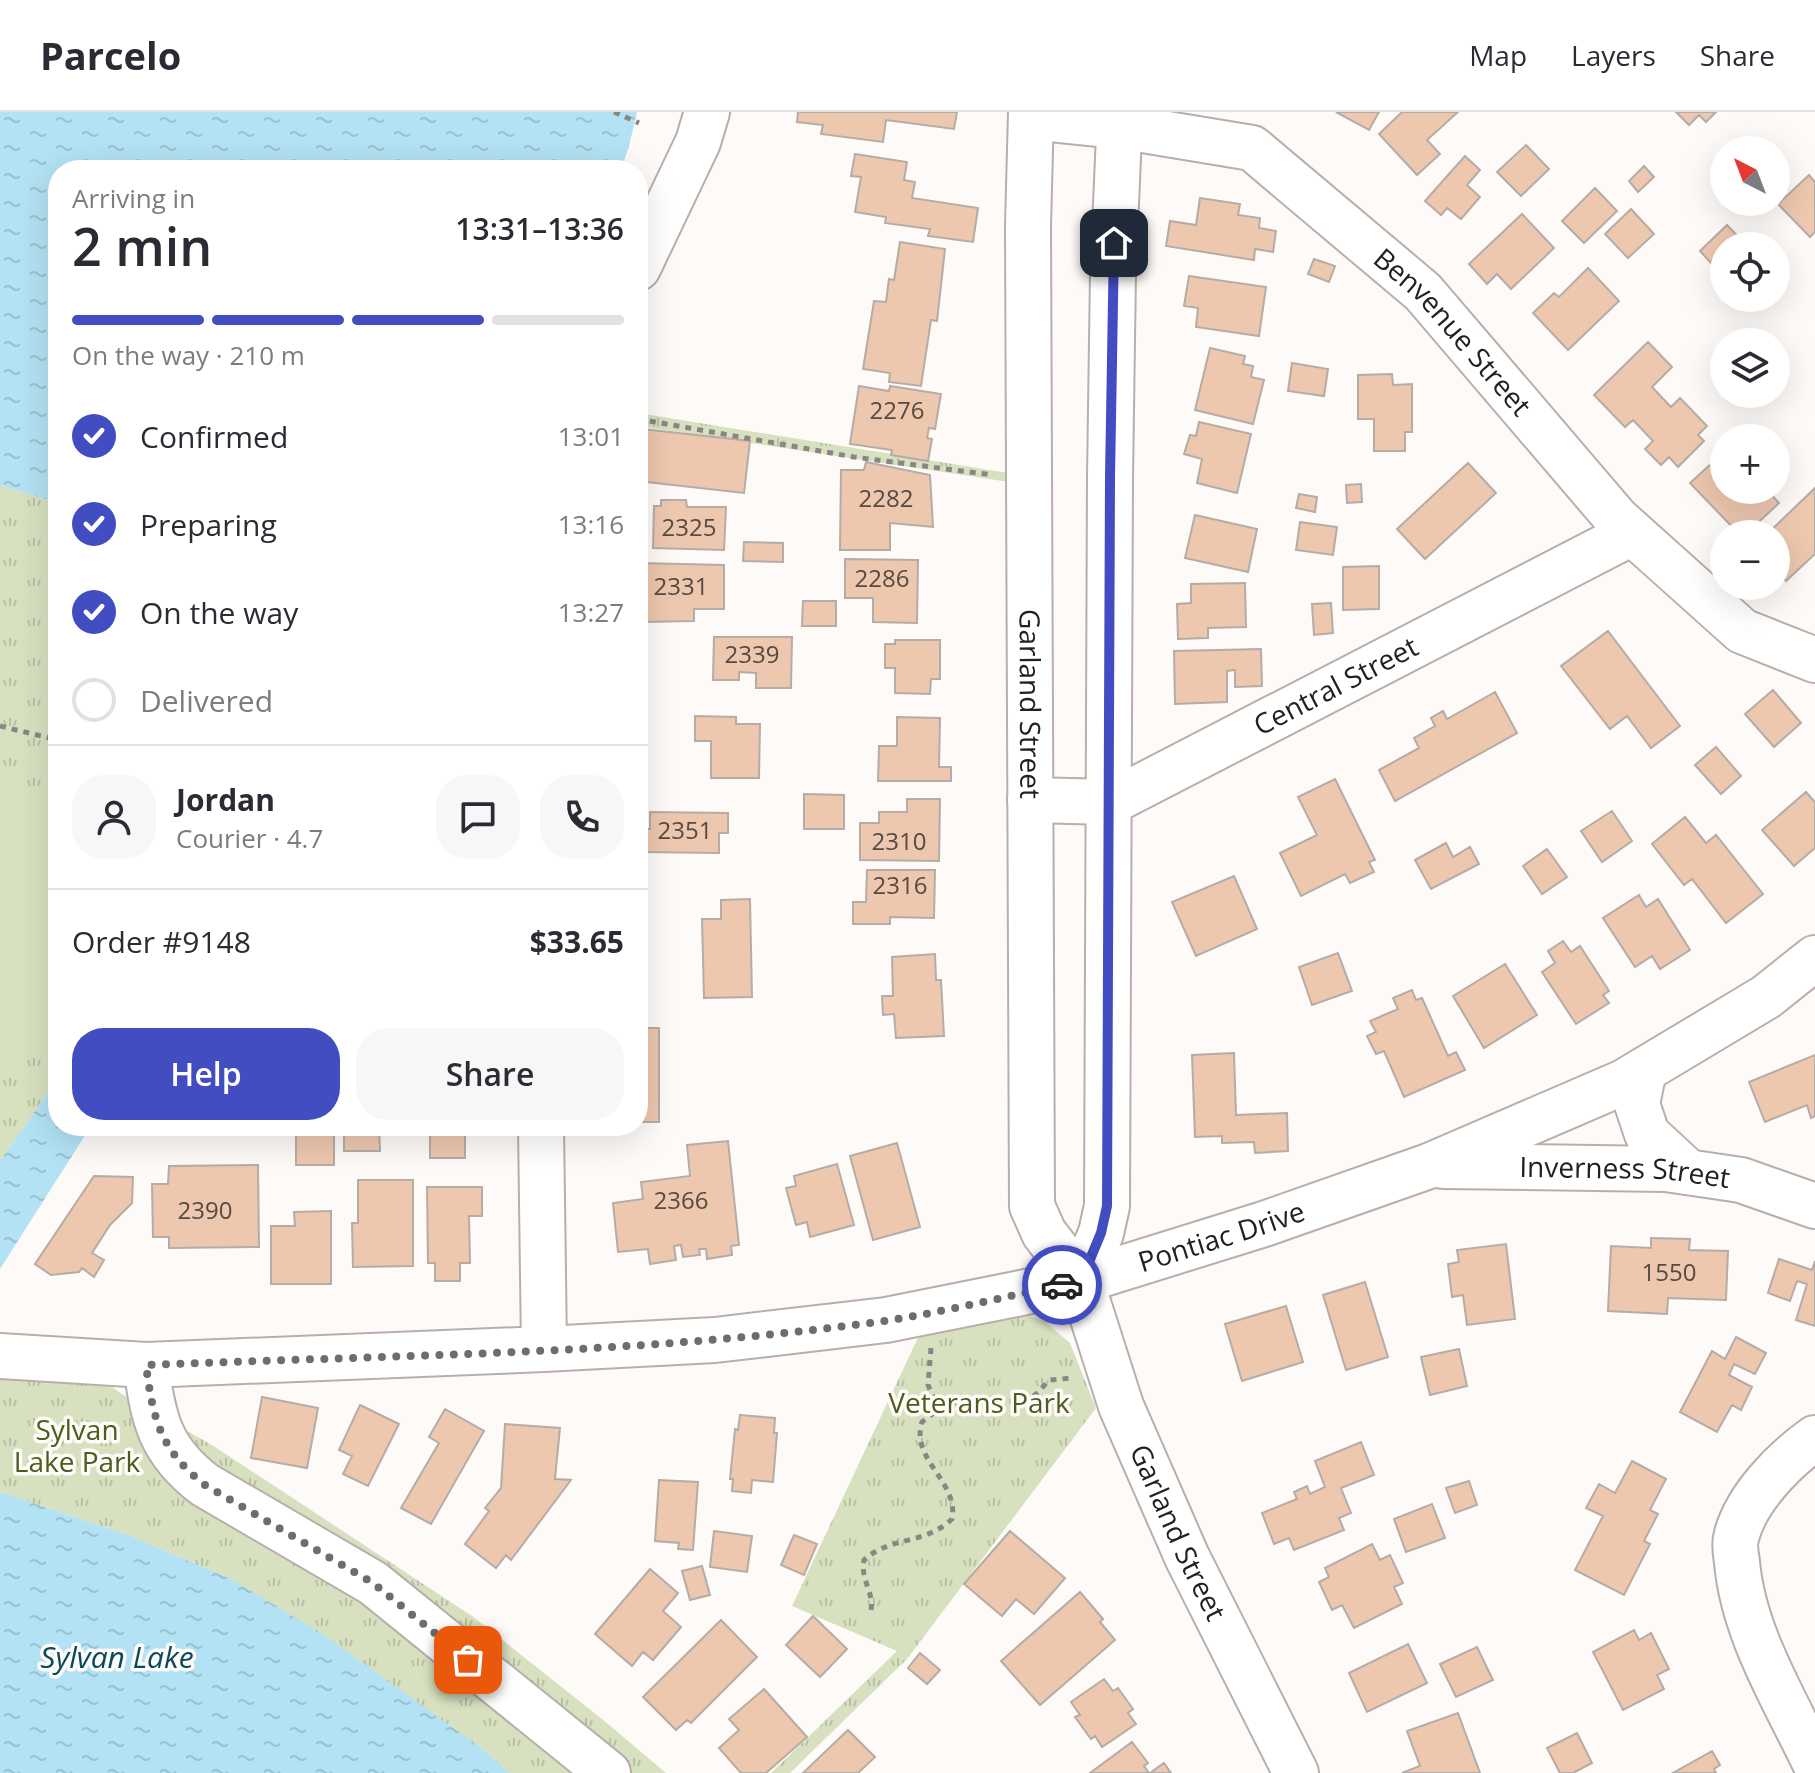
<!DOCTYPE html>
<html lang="en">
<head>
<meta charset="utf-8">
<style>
  :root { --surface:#fff; --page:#f7f7f7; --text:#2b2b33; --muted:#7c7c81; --line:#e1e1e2; --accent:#424dc1 }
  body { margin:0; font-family:"Open Sans",sans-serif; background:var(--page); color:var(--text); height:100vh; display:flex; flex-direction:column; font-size:30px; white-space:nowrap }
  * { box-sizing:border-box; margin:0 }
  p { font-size:26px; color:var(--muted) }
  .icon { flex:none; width:44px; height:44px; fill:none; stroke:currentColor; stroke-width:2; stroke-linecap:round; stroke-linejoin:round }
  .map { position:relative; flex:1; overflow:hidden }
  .sheet { position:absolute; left:48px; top:48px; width:600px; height:976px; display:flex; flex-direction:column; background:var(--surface); border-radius:32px; box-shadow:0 8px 32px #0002 }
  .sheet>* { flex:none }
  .needle { width:52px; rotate:318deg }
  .buttons { position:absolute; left:1710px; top:24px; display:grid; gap:16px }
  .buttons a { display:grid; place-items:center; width:80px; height:80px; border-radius:50%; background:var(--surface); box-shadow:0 8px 32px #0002; font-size:40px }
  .pin { position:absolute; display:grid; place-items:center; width:68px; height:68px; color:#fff; margin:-34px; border-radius:16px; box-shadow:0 4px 12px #0006 }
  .courier { position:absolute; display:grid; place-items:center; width:80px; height:80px; margin:-40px; border:6px solid #424dc1; border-radius:50%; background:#fff; color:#222; box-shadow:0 2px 10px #0007 }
  .overview em { font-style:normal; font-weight:600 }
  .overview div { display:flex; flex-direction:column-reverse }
  .overview { display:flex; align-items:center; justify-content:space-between; height:136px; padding:0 24px }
  h1 { font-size:52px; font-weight:600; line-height:60px }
  .bar { display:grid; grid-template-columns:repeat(4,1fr); gap:12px 8px; align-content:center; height:96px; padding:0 24px }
  .bar i { height:10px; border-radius:6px; background:var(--line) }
  .bar .active { background:var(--accent) }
  .bar p { grid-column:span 4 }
  .line { display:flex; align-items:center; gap:20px; padding:0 24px; border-top:2px solid var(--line) }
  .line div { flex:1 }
  .round { display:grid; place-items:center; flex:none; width:84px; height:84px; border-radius:32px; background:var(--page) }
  ol { padding:0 24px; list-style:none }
  li { display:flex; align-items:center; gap:24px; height:88px }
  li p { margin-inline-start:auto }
  li .icon { padding:8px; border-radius:50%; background:var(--accent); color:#fff; stroke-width:4 }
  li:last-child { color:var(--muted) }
  li i { width:44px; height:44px; border:4px solid var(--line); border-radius:50% }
  .cta { display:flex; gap:16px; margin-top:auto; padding:16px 24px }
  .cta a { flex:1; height:92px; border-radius:32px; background:var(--accent); color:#fff; font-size:32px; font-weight:600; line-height:92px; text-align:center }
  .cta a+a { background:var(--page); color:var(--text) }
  header { display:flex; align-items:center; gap:48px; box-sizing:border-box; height:112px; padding:0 40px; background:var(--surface); border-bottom:2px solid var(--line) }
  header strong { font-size:38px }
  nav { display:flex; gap:44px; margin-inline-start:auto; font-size:28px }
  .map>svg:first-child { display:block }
</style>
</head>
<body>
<header>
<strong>Parcelo</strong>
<nav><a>Map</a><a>Layers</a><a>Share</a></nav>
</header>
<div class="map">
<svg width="1815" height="1661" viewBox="0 0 1815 1661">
  <defs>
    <pattern id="park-tufts" width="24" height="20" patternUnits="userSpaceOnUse" patternTransform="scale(2)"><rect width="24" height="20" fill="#d7e1c0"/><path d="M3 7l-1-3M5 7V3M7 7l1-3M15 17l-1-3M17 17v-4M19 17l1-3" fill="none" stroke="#b8c1a5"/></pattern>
    <pattern id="water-ripples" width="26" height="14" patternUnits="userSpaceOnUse" patternTransform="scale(2)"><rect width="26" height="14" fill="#b2e2f3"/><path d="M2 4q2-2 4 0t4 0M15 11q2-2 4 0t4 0" fill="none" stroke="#99c2d0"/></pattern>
  </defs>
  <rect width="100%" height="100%" fill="#fefaf8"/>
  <!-- park -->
  <path fill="url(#park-tufts)" d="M638,301L1008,361L1009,370L638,314Z
    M0,373L58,391V966L0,1049Z
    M1016,1199L1044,1209L1070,1231L1096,1296L907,1547L790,1661H771L897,1539L792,1494L922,1217Z
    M0,1260L104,1268L120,1281L212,1333L472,1504L602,1607L666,1661H510L484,1638L231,1467L128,1423L0,1380Z"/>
  <!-- pitch -->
  <path fill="#d7e1c0" d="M0,677L58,680V866L55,867L50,947L0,945Z"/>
  <!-- water -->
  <path fill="url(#water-ripples)" d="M0,0H637L629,34L621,58H58V391L0,373Z
    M58,966V1014H91L0,1157V1049Z
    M0,1380L128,1423L231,1467L321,1521L484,1638L510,1661H0Z"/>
  <!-- building -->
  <path fill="#eec7af" stroke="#b5aca6" stroke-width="2" d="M798,0H957L954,17L886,8L883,30L821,22L823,13L797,10Z
    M1336,0H1379L1369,18Z
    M1402,0H1458L1427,28L1440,42L1417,63L1379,22Z
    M1676,0H1716L1706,10L1699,3L1689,13Z
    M1526,33L1549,57L1521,84L1497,60Z
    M855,42L907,50L904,68L915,70L912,86L978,96L973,130L928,124L930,117L885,111L886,105L855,100L861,65L851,64Z
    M1465,44L1480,58L1467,73L1480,85L1461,107L1447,96L1441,103L1425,89Z
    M1644,54L1654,65L1638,80L1629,69Z
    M1809,63L1815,70V120L1810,125L1778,92Z
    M1595,76L1617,99L1584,131L1562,109Z
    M1200,86L1240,92L1238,103L1260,106L1259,116L1276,119L1273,140L1255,137L1254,148L1166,134L1170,109L1196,113Z
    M1631,97L1654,122L1628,146L1605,122Z
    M1522,102L1554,136L1511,177L1497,162L1487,172L1469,152Z
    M1727,113L1747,134H1724V160L1721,162L1700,139Z
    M900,130L945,137L937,209L931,208L921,274L889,270L890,261L863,257L874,189L886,190L889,167L894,168Z
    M1314,147L1335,154L1329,170L1308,162Z
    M1588,156L1619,189L1568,238L1533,201L1554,181L1559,185Z
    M1189,164L1266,175L1259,224L1196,215L1198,196L1184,194Z
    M1648,230L1672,255L1652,275L1671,295L1680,286L1707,314L1698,323L1704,329L1678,355L1669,345L1661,353L1645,337L1653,329L1633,308L1625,315L1594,283Z
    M1210,236L1245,244L1243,252L1253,254L1251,265L1264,268L1253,312L1195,298Z
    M1292,251L1328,257L1324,284L1288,279Z
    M1392,262L1393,273L1412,272V320H1405V339H1374V307H1358V263Z
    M859,274L889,279L890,274L941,282L935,317L929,316L927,326L932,327L928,349L891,343L892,338L850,332Z
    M1199,310L1251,322L1237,381L1197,371L1202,347L1184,342L1190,323L1196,324Z
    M642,317L750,329L744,381L638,369V337Z
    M1724,340V378H1767L1779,391L1746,422H1739L1690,371Z
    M866,350L930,363L933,415L890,411V438H840L841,358H864Z
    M1468,351L1496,381L1425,447L1397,417Z
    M1361,372L1362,390L1347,391L1346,373Z
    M1815,376V442L1786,469L1776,458V422H1767Z
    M1299,382L1317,385L1315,400L1296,396Z
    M661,388H686L687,395H726L724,438L653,436L654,394H661Z
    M1195,403L1257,417L1248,460L1185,446Z
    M1300,410L1337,415L1333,443L1296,438Z
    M744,430L783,431V450L743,449Z
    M845,447L918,448L917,511L873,510V486H845Z
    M638,451L724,453V497H694V509L645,510V501H638Z
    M1379,454V497L1343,498V455Z
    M1245,471L1246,515L1208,516V526L1178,527L1177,492L1191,491V472Z
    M803,489H836V514H802Z
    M1331,491L1333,521L1314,523L1312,492Z
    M1608,519L1680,614L1651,636L1627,604L1610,617L1561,554Z
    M714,525H792L791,576H756V561L739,560V568H713Z
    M895,528H940V567H931L930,582L895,581V556H885V532H895Z
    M1261,537L1262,574L1235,575V558L1227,559V590L1175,592L1174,539Z
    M1773,578L1801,611L1774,635L1745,602Z
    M1495,580L1517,621L1395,689L1379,658L1419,636L1414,626L1435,614L1431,606L1443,599L1447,607Z
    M695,604L736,605V612H760L759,666H711V629H695Z
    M897,605L940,606L939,655H951V669H878L879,634H897Z
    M1716,635L1741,664L1721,682L1695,653Z
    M1335,667L1375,748L1369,750L1374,760L1350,771L1345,762L1301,784L1280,741L1317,723L1298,685Z
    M1806,680L1815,690V736L1794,754L1762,718Z
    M804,682L844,683V717H804Z
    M907,687H940L939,749L860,748V711H879V700H907Z
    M1612,699L1632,729L1602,750L1581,719Z
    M650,700L728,701V721H719V741L642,740V717H650Z
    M1685,705L1706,731L1716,723L1763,782L1726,811L1692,767L1684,773L1652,732Z
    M1446,731L1453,745L1470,735L1479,752L1431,777L1415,748Z
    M1547,737L1567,765L1542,782L1523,754Z
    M867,758H935L934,806L890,805V812H853V790H866Z
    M1234,764L1257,817L1196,844L1172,790Z
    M1639,783L1646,795L1658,787L1690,838L1660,857L1652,844L1635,855L1603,806Z
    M750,787L752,885L704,886L702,807H721V788Z
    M1563,829L1571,840L1580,834L1609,879L1603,883L1609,891L1576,912L1542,860L1555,851L1548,839Z
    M1338,841L1352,879L1312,893L1299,855Z
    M935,842L936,868H941L944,924L896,926L894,902L883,903L882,884H893L892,845Z
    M1505,852L1537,903L1484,936L1453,884Z
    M1412,878L1416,888L1422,886L1448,944L1456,940L1465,958L1404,985L1384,939L1376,942L1367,924L1376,920L1370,909L1398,897L1393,886Z
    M638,916H659V1010H638Z
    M1234,941L1236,1003L1287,1001L1288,1039L1255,1041L1254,1030L1222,1031V1024L1195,1025L1192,943Z
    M1815,943V1004L1811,1006L1807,993L1765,1010L1749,970Z
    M344,1014H379L380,1039H344Z
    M430,1014H465V1046H430Z
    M296,1016H334V1053H296Z
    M728,1029L739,1133L731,1134L732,1143L707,1147L706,1137H699L700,1143L683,1145L681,1133L674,1134L676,1148L650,1152L648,1137L618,1140L613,1091L643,1087L641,1070L690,1064L687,1033Z
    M897,1031L920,1115L873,1128L850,1044Z
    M837,1052L854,1113L810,1125L807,1110L796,1113L786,1076L796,1074L794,1064Z
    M258,1053L259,1135L169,1136V1125H153L152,1072H168L169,1054Z
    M94,1064L133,1065L132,1091L110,1113L92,1141L104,1148L94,1165L82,1156L79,1160L51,1163L35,1152Z
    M358,1068H413V1154L353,1155L352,1111H358Z
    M427,1075H482V1104H469L470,1151H460V1169H435V1151H428Z
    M331,1099V1172H271V1114H295L294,1100Z
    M1651,1126L1690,1127L1689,1138L1728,1139L1726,1188L1668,1186L1667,1202L1608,1199L1611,1134L1651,1136Z
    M1506,1132L1515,1207L1467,1213L1463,1183L1452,1185L1448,1152L1459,1150L1457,1138Z
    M1779,1147L1812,1158L1815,1149V1214L1796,1208L1807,1172L1797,1169L1790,1189L1768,1181Z
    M1365,1170L1388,1245L1346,1258L1323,1183Z
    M1286,1194L1303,1250L1242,1269L1225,1212Z
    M1736,1225L1766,1241L1755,1262L1734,1252L1729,1263L1752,1275L1741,1298L1732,1293L1717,1320L1680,1300L1712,1239L1725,1247Z
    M1459,1237L1467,1274L1430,1283L1421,1245Z
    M262,1285L318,1296L307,1356L251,1346Z
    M360,1293L399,1312L368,1374L343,1362L352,1344L339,1338Z
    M445,1297L484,1319L431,1412L401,1396L439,1331L429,1325Z
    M740,1303L775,1306L774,1321H777L773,1370L752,1368L751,1381L732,1379L733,1367H730L735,1317L738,1318Z
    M505,1312L560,1316L555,1367L571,1368L511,1448L506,1443L496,1456L465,1432L489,1399L485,1396L501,1376Z
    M1361,1330L1374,1363L1341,1376L1351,1401L1339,1406L1344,1418L1294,1438L1289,1426L1274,1432L1262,1401L1297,1387L1294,1380L1307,1374L1310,1382L1325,1375L1315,1349Z
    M1632,1349L1666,1367L1650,1398L1658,1402L1644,1429L1650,1432L1624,1483L1575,1458L1603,1404L1586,1396L1599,1372L1615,1381Z
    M659,1368L698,1370L693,1438L678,1437L679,1431L655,1429Z
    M1469,1369L1477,1393L1455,1401L1446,1376Z
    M1432,1392L1445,1426L1406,1440L1394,1407Z
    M714,1419L752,1424L747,1460L710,1455Z
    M1010,1419L1065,1466L1034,1502L1016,1487L1002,1504L964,1472Z
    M794,1423L817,1432L804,1463L781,1453Z
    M1372,1432L1380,1448L1390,1443L1403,1471L1394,1475L1402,1492L1354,1516L1342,1493L1332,1498L1319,1470L1329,1465L1325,1456Z
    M702,1454L710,1483L690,1488L682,1459Z
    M650,1457L678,1481L663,1499L681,1515L653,1548L643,1540L632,1554L595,1522Z
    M1080,1480L1103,1507L1100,1510L1115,1528L1040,1593L1001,1549Z
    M813,1504L847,1537L820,1565L786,1533Z
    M721,1508L757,1545L691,1611L687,1608L676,1618L643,1585Z
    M1634,1518L1639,1528L1651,1521L1669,1557L1657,1563L1664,1577L1623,1598L1593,1540Z
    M1408,1532L1427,1571L1367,1600L1349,1561Z
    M1477,1535L1493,1568L1456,1585L1440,1552Z
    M920,1541L940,1558L927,1572L908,1556Z
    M1104,1567L1113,1579L1118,1576L1133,1597L1128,1601L1136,1612L1102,1635L1095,1624L1091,1627L1075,1605L1080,1603L1071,1590Z
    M764,1577L807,1625L766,1661H741L719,1636L739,1618L729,1607Z
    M1458,1601L1480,1661H1402L1420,1654L1407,1619Z
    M848,1618L875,1645L858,1661H803Z
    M1577,1621L1592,1651L1573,1661H1560L1547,1636Z
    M1132,1630L1148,1651L1144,1654L1149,1661H1090Z
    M1712,1639L1720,1653L1714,1657L1716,1661H1673Z
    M1164,1651L1171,1661H1150Z"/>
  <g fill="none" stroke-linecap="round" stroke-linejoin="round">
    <defs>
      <g id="minor">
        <path id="s1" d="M1031,0L1028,114L1032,1094L1044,1121L1081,1169L1121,1294L1187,1445L1296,1661"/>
        <path id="s2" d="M1031,5L1119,14L1252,36L1423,180L1617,407L1742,519L1815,548"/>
        <path d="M638,156L698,30L707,0"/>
        <path id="s3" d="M1030,688L1111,690L1632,421"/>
        <path d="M1644,958L1637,992L1647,1022L1688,1060"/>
        <path d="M541,1014L544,1237"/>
        <path id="s4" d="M1443,1054L1666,1057L1741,1068L1815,1094"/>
        <path d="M1081,1169L1101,1121L1107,1094L1110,365L1113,161L1120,0"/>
        <path id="s5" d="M0,1244L146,1253L544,1237L715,1228L886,1208L1081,1169L1264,1112L1429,1054L1624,970L1766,885L1815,846"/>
        <path d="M146,1253C153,1307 160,1339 205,1373L373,1471L608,1661"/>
        <path d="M1815,1326C1784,1348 1745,1387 1736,1426C1734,1433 1736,1443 1737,1450C1743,1521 1785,1588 1815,1651"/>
      </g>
    </defs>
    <!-- minor casing -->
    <use href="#minor" stroke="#b9afaa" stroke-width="48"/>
    <!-- path -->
    <path stroke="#8a8684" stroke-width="5" stroke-dasharray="6 6" stroke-linecap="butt" d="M614,0L639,11
      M638,307L854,345L993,363
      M0,614L58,628
      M931,1236L928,1273L939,1298
      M871,1498C874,1480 860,1467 864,1448C890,1424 925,1433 952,1407C959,1369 910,1348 922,1310C941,1294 962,1285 987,1287C1002,1288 1017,1292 1031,1285C1039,1282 1043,1273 1050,1268L1072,1266"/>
    <!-- minor -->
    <use href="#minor" stroke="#fff" stroke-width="44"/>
  </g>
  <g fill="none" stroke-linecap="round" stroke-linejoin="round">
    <!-- done -->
    <path stroke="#706c6a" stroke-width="8" stroke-dasharray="0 14.4" d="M468,1548L373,1471L205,1373C160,1338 153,1307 146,1253C392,1243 640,1243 884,1209C944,1200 1003,1185 1062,1173"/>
    <!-- route -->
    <path stroke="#424dc1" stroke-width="10" d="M1062,1173L1081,1169L1101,1121L1107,1094L1110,365L1114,131"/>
  </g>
  <g text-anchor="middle" stroke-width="7" stroke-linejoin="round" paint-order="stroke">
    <!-- number labels -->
    <g font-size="24" fill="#564a42">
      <text x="897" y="307">2276</text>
      <text x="886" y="395">2282</text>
      <text x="689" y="424">2325</text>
      <text x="882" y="475">2286</text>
      <text x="681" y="483">2331</text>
      <text x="752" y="551">2339</text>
      <text x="685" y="727">2351</text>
      <text x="899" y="738">2310</text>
      <text x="900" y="782">2316</text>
      <text x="681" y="1097">2366</text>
      <text x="205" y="1107">2390</text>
      <text x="1669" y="1169">1550</text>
    </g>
    <!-- street labels -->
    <g font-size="28" fill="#24201e" stroke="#fefaf8">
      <text dy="10" stroke="none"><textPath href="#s2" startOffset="496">Benvenue Street</textPath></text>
      <text dy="10" stroke="none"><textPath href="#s3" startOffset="334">Central Street</textPath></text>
      <text dy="10" stroke="none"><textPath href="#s1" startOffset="592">Garland Street</textPath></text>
      <text dy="10" stroke="none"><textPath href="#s4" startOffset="182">Inverness Street</textPath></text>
      <text dy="10" stroke="none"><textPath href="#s5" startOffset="1234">Pontiac Drive</textPath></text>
      <text dy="10" stroke="none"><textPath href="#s1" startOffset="1454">Garland Street</textPath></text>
    </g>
    <!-- park labels -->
    <g font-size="28" fill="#4d5b1f" stroke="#fefaf8">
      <text x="979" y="1301">Veterans Park</text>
      <text x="77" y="1328">Sylvan<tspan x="77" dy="32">Lake Park</tspan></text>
    </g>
    <!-- water labels -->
    <g font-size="30" font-style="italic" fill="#064a5c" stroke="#fefaf8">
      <text x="117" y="1556">Sylvan Lake</text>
    </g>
  </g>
</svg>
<div class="buttons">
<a><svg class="needle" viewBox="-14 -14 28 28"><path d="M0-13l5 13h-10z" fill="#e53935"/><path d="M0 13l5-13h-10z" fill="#7c7c81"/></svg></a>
<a><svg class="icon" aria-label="locate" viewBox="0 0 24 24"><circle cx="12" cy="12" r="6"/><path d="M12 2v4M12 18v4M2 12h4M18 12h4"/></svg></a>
<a><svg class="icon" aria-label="layers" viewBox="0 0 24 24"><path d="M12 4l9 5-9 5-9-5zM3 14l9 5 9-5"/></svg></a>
<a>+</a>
<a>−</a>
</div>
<div class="pin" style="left:468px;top:1548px;background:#ea580c"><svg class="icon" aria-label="bag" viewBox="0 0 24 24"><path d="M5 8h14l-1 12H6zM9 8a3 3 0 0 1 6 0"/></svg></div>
<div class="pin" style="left:1114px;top:131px;background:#1f2937"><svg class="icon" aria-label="home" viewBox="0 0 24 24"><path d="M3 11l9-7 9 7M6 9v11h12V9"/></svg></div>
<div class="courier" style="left:1062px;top:1173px"><svg class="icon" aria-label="car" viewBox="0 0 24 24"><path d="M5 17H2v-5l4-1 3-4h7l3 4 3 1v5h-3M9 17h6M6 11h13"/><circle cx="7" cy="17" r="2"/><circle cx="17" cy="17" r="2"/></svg></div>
<section class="sheet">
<div class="overview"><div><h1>2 min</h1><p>Arriving in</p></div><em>13:31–13:36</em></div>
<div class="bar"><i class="active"></i><i class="active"></i><i class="active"></i><i></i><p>On the way · 210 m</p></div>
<ol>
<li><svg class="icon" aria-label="check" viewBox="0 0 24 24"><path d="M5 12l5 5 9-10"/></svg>Confirmed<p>13:01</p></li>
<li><svg class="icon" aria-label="check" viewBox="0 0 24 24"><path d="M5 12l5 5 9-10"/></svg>Preparing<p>13:16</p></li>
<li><svg class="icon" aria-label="check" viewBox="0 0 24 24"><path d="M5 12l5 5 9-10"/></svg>On the way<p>13:27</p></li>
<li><i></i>Delivered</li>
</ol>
<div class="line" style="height:144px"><a class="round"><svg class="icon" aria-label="person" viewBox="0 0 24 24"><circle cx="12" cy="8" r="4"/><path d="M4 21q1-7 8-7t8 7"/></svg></a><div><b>Jordan</b><p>Courier · 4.7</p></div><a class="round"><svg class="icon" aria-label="chat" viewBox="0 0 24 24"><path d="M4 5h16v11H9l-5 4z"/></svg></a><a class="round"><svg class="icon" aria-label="phone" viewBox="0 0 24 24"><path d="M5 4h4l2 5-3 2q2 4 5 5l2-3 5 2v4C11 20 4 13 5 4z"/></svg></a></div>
<div class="line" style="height:104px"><div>Order #9148</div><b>$33.65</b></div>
<div class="cta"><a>Help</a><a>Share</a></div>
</section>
</div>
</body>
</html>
